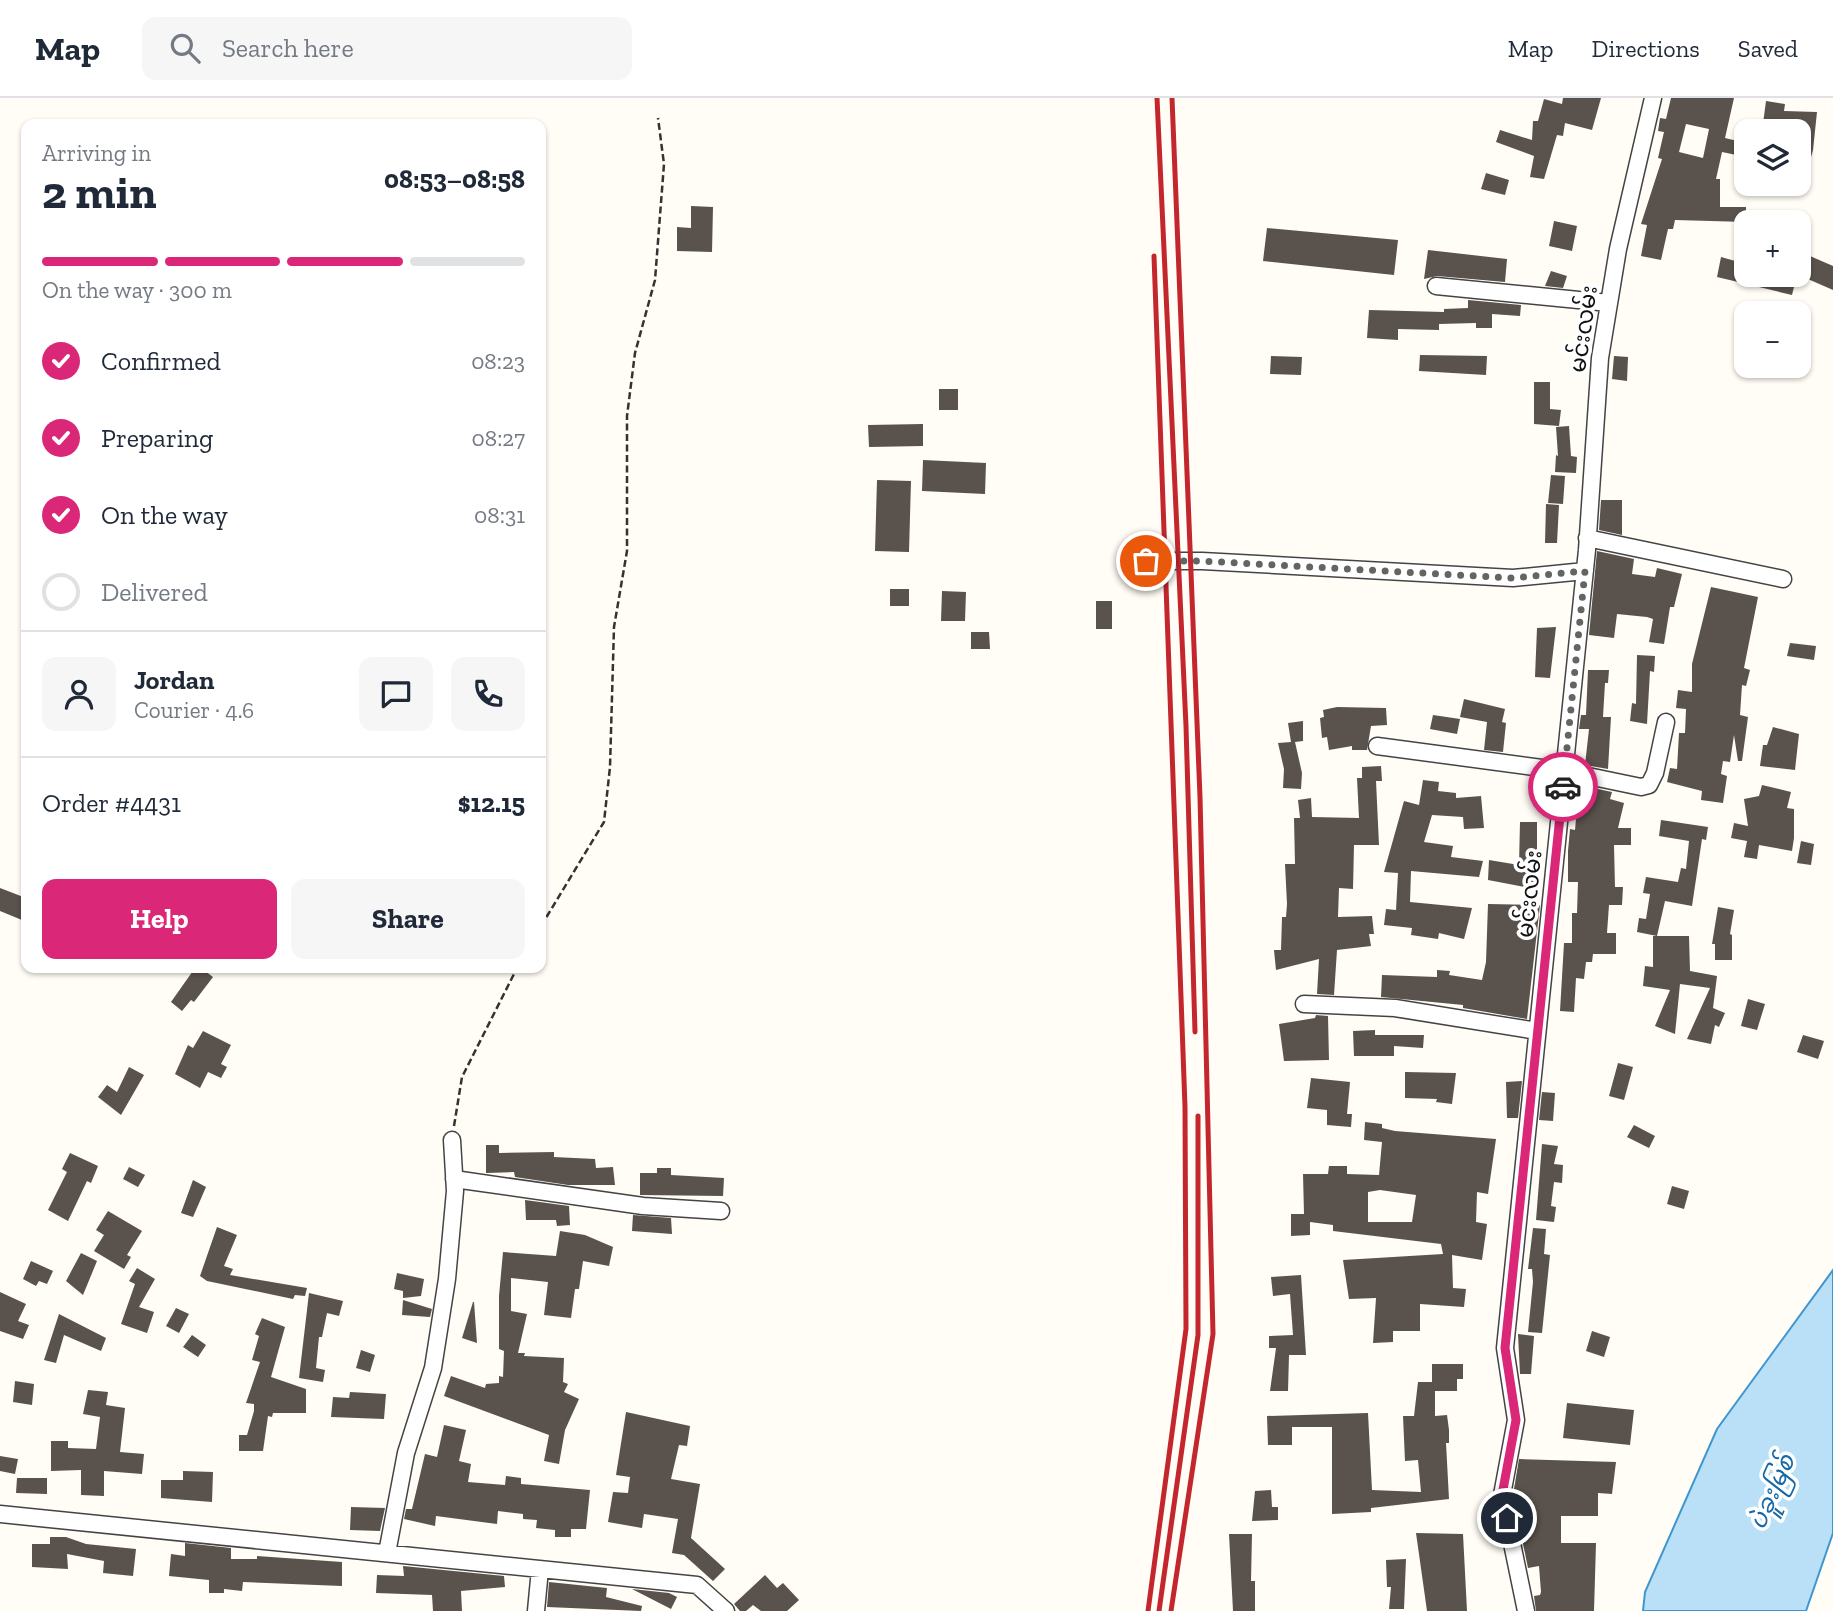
<!DOCTYPE html>
<html lang="en">
<head>
<meta charset="utf-8">
<style>
  :root { --surface:#fff; --page:#f6f6f7; --text:#1f2937; --muted:#747a83; --line:#e0e1e3; --accent:#db2777 }
  body { margin:0; font-family:"Zilla Slab","Noto Sans Myanmar",serif; background:var(--page); color:var(--text); height:100vh; display:flex; flex-direction:column; font-size:26px; white-space:nowrap }
  * { box-sizing:border-box; margin:0 }
  p { font-size:23px; color:var(--muted) }
  .icon { flex:none; width:38px; height:38px; fill:none; stroke:currentColor; stroke-width:2; stroke-linecap:round; stroke-linejoin:round }
  .map { position:relative; flex:1; overflow:hidden }
  .details { position:absolute; left:21px; top:21px; width:525px; height:854px; display:flex; flex-direction:column; background:var(--surface); border-radius:14px; box-shadow:0 2px 5px #0004 }
  .details>* { flex:none }
  .fabs { position:absolute; left:1734px; top:21px; display:grid; gap:14px }
  .fabs a { display:grid; place-items:center; width:77px; height:77px; border-radius:14px; background:var(--surface); box-shadow:0 2px 5px #0004; font-size:35px }
  .pin { position:absolute; display:grid; place-items:center; width:60px; height:60px; color:#fff; margin:-30px; border:4px solid #fff; border-radius:50%; box-shadow:0 2px 7px #0007 }
  .courier { position:absolute; display:grid; place-items:center; width:70px; height:70px; margin:-35px; border:5px solid #db2777; border-radius:50%; background:#fff; color:#222; box-shadow:0 2px 9px #0007 }
  .summary em { font-style:normal; font-weight:700 }
  .summary div { display:flex; flex-direction:column-reverse }
  .summary { display:flex; align-items:center; justify-content:space-between; height:119px; padding:0 21px }
  h1 { font-size:46px; font-weight:700; line-height:52px }
  .bar { display:grid; grid-template-columns:repeat(4,1fr); gap:10px 7px; align-content:center; height:84px; padding:0 21px }
  .bar i { height:9px; border-radius:5px; background:var(--line) }
  .bar .current { background:var(--accent) }
  .bar p { grid-column:span 4 }
  .line { display:flex; align-items:center; gap:18px; padding:0 21px; border-top:2px solid var(--line) }
  .line div { flex:1 }
  .round { display:grid; place-items:center; flex:none; width:74px; height:74px; border-radius:14px; background:var(--page) }
  ol { padding:0 21px; list-style:none }
  li { display:flex; align-items:center; gap:21px; height:77px }
  li p { margin-inline-start:auto }
  li .icon { padding:7px; border-radius:50%; background:var(--accent); color:#fff; stroke-width:4 }
  li:last-child { color:var(--muted) }
  li i { width:38px; height:38px; border:4px solid var(--line); border-radius:50% }
  .action { display:flex; gap:14px; margin-top:auto; padding:14px 21px }
  .action a { flex:1; height:80px; border-radius:14px; background:var(--accent); color:#fff; font-size:28px; font-weight:700; line-height:80px; text-align:center }
  .action a+a { background:var(--page); color:var(--text) }
  header { display:flex; align-items:center; gap:42px; box-sizing:border-box; height:98px; padding:0 35px; background:var(--surface); border-bottom:2px solid var(--line) }
  header strong { font-size:33px }
  nav { display:flex; gap:38px; margin-inline-start:auto; font-size:24px }
  .search { width:490px; height:63px; background:var(--page); display:flex; align-items:center; gap:18px; box-sizing:border-box; padding:0 24px; border-radius:14px; color:var(--muted); font-size:26px }
  .map>svg:first-child { display:block }
</style>
</head>
<body>
<header>
<strong>Map</strong>
<div class="search"><svg class="icon" aria-label="search" viewBox="0 0 24 24"><circle cx="10" cy="10" r="6"/><path d="M15 15l6 6"/></svg>Search here</div>
<nav><a>Map</a><a>Directions</a><a>Saved</a></nav>
</header>
<div class="map">
<svg width="1833" height="1513" viewBox="0 0 1833 1513">
  <rect width="100%" height="100%" fill="#fffdf5"/>
  <!-- water -->
  <path fill="#b9e0f7" stroke="#3f96cf" stroke-width="2" d="M1833,1172V1435L1806,1513H1643L1645,1494L1717,1331Z"/>
  <!-- building -->
  <path fill="#5a524d" fill-rule="evenodd" d="M1563,0H1601L1592,32L1565,25L1563,38L1557,37L1544,81L1530,79L1534,58L1496,44L1500,32L1532,42L1533,23H1538L1544,1L1562,6Z
    M1671,0H1734L1725,40L1746,45V59L1722,54L1716,81H1720V109H1746V124L1675,122L1673,131H1668L1661,162L1641,158L1647,127L1641,126L1662,61L1658,60L1664,34L1658,33L1660,20L1666,21ZM1686,26L1709,31L1703,60L1679,54Z
    M1766,3L1785,6L1784,13L1817,14L1813,52L1804,84H1799V33H1762Z
    M1486,75L1509,82L1505,97L1481,91Z
    M691,108L713,109L712,154L677,153V129L691,130Z
    M1554,123L1577,128L1572,153L1549,148Z
    M1267,130L1398,142L1394,177L1263,163Z
    M1428,152L1507,161L1505,184L1437,178L1424,181Z
    M1810,158L1833,168V192L1801,178Z
    M1721,159L1746,166V177H1797L1792,197L1717,179Z
    M1551,173L1567,178L1563,190L1545,188Z
    M1468,202L1521,207L1520,218L1492,216V230H1476V225L1439,226V232L1398,231V242L1367,240L1369,212L1444,214V211L1468,210Z
    M1420,257L1487,258L1486,277L1419,273Z
    M1271,258L1302,259L1301,277L1270,276Z
    M1614,258L1628,259L1627,283L1612,281Z
    M1534,284H1550V311L1561,312L1559,328L1534,326Z
    M939,291H958V312H939Z
    M923,326V348L869,349L868,327Z
    M1569,328L1571,358L1577,359L1576,375L1555,374L1556,357L1558,358L1556,329Z
    M923,362L986,365L985,396L922,393Z
    M1551,377L1565,378L1563,406L1548,405Z
    M877,382L911,383L909,454L875,453Z
    M1601,402H1622V437L1599,432Z
    M1546,406L1559,407L1557,445H1545Z
    M1597,453L1634,461L1632,476L1655,479L1657,470L1682,476L1674,509H1670L1664,546L1649,544L1653,521L1647,519L1617,516L1614,540L1589,537Z
    M1711,489L1758,499L1744,570L1750,572L1746,588L1742,587L1740,617L1748,619L1742,663H1738L1734,637L1730,664L1723,663L1721,676L1727,678L1723,705L1701,702L1702,693L1667,684L1670,670L1677,671L1679,635H1685L1686,611L1676,610L1678,592L1692,594V566Z
    M890,491H909V508H890Z
    M942,493L966,494L965,523H941Z
    M1096,503H1112V531H1096Z
    M1556,529L1550,580L1535,579L1537,530Z
    M971,534H989L990,551H971Z
    M1790,545L1816,548L1814,562L1787,558Z
    M1637,557L1655,558L1654,574L1650,573L1647,626L1630,623L1632,605L1636,606Z
    M1588,572H1609L1608,585H1605L1603,619H1611L1608,671L1585,667L1589,631H1579L1581,617H1586Z
    M1464,601L1505,611L1502,624L1506,625L1503,654L1484,652L1487,624L1460,619Z
    M1337,609L1386,610L1387,627L1371,628L1367,652H1352V648L1329,652L1327,639L1322,640L1320,620L1324,619L1323,612Z
    M1433,617L1460,621L1457,636L1430,631Z
    M1303,623V643L1295,644L1302,675L1301,691L1283,690L1284,671L1278,645L1291,644L1288,625Z
    M1773,629L1799,636L1795,672L1760,668L1763,647H1767Z
    M1381,668L1382,683H1376L1379,747H1354L1353,791L1339,790L1338,819L1372,818L1374,836H1369L1371,848L1337,852L1334,897L1317,896L1319,861L1276,872L1274,852H1281L1282,819H1286L1287,806L1285,766H1295L1294,720H1300L1298,702L1311,700L1312,719L1359,720L1357,680H1362V669Z
    M1423,682L1439,684L1438,693L1456,695V700L1481,698L1484,730L1464,731L1463,719L1432,717L1424,744L1453,748L1451,759L1483,763L1479,779L1411,773L1410,804L1472,810L1464,841L1439,835L1438,841L1411,837L1412,830L1384,827L1386,811L1396,812L1398,775L1384,774L1404,703L1419,707Z
    M1579,687L1612,694L1610,701L1624,705L1618,730H1631V747H1614L1615,789H1623L1622,807H1609L1607,835H1616V856H1593L1592,864H1586L1584,881L1576,880L1574,914L1560,913L1564,845H1572V815H1577L1578,784H1568V753L1570,731L1575,732Z
    M1762,687L1791,694L1787,710L1794,711V740L1792,753L1759,747L1757,761L1744,759L1747,743L1731,740L1734,725L1748,728L1744,701L1759,698Z
    M1661,722L1708,729L1706,742L1702,741L1692,808L1665,803L1657,838L1637,834L1639,820L1646,821L1650,796L1643,795L1646,779L1678,784L1681,770L1686,771L1689,743L1659,738Z
    M1520,724H1537V764L1541,765L1536,791L1488,782L1489,762L1519,767Z
    M1801,743L1814,746L1811,767L1797,765Z
    M0,790L26,800L22,822L0,813Z
    M1488,806L1540,807L1527,921L1463,910V907L1381,899L1382,877L1437,879V872L1450,873L1449,877L1482,882L1486,864Z
    M1718,809L1734,812L1730,836L1732,837V862H1715V846H1712Z
    M1653,838H1689L1690,873L1717,878L1713,910L1725,915L1719,929L1715,927L1711,946L1687,941L1710,890L1680,886L1675,936L1655,928L1670,892L1643,888L1645,868L1653,869Z
    M195,870H201L213,879L194,904L191,902L182,913L171,904Z
    M1748,901L1765,906L1757,932L1741,928Z
    M1316,917L1328,918L1329,962L1284,963L1279,926L1315,920Z
    M1375,932V937H1424L1423,950L1394,948V958H1354L1353,933Z
    M203,933L231,947L221,966L227,969L221,980L208,974L200,990L175,976L188,947L193,950Z
    M1803,937L1824,943L1818,961L1797,954Z
    M1618,965L1633,969L1624,1002L1609,998Z
    M129,969L144,977L121,1017L98,999L107,987L117,994Z
    M1405,974L1456,975L1452,1006L1436,1004L1437,1001L1405,1000Z
    M1311,980L1350,984L1347,1016H1352L1351,1029L1327,1027V1012L1307,1010Z
    M1522,983L1518,1020H1507L1506,984Z
    M1542,994L1555,995L1553,1023L1539,1022Z
    M1365,1024L1382,1026V1030L1395,1033L1496,1041L1488,1096L1477,1094L1476,1124L1487,1126L1482,1162L1452,1157L1453,1190L1466,1191L1464,1209L1420,1206V1233H1393V1244L1373,1245L1376,1200L1349,1201L1343,1162L1443,1156L1441,1146L1333,1133V1127L1310,1124V1137L1291,1138V1116H1304L1303,1076H1328L1329,1068H1347V1076L1379,1077L1382,1044L1364,1042ZM1380,1092L1416,1097L1412,1124H1368V1094Z
    M1634,1027L1655,1038L1649,1050L1627,1039Z
    M1542,1046L1558,1048L1554,1066L1563,1067L1562,1085L1554,1084L1551,1108L1556,1109L1554,1124L1536,1122Z
    M486,1047H499V1055L554,1054V1059L595,1061L596,1070L613,1069L615,1087H568L515,1079L514,1074L486,1075Z
    M70,1055L98,1068L91,1085L87,1083L68,1123L48,1112L67,1074L62,1071Z
    M129,1069L145,1077L138,1089L123,1081Z
    M657,1070H671V1077L724,1080L723,1098L640,1097V1075H657Z
    M193,1082L206,1089L193,1119L181,1115Z
    M1672,1088L1689,1093L1684,1111L1667,1106Z
    M525,1102L569,1108L570,1127L557,1128L556,1122H526Z
    M108,1113L142,1133L127,1157L131,1159L124,1171L94,1153L104,1137L96,1132Z
    M633,1117L671,1120L672,1136L632,1133Z
    M217,1129L237,1137L224,1168L233,1171L230,1177L307,1190L305,1198L295,1197L293,1201L207,1183L200,1178Z
    M1533,1130L1546,1131L1544,1156L1550,1157L1542,1235L1528,1234L1533,1184L1532,1171H1528Z
    M560,1133L585,1137L613,1149L609,1168L583,1163L579,1191H575L571,1220L544,1217L548,1184L511,1180V1213L527,1216L518,1255H525L524,1258L564,1260L563,1284L568,1286L564,1294L579,1301L565,1332L559,1366L544,1363L549,1337L444,1298L451,1278L485,1290L486,1286L499,1285V1278L503,1279L504,1253L499,1251V1198L503,1154L556,1158Z
    M81,1155L97,1163L83,1197L66,1183Z
    M31,1163L53,1173L47,1186L39,1183L36,1188L23,1181Z
    M137,1170L155,1181L139,1209L154,1214L147,1235L121,1226L135,1186L129,1183Z
    M397,1175L424,1181L421,1198L403,1200V1193L394,1191Z
    M1301,1177L1306,1257H1289L1288,1293H1270L1276,1250H1269V1238L1293,1237L1290,1196L1273,1198L1271,1179Z
    M0,1194L26,1206L18,1223L29,1227L23,1241L0,1233Z
    M309,1195L343,1203L339,1218L327,1215L322,1239H319L316,1270L325,1272L323,1284L299,1280Z
    M403,1202L432,1211L430,1219L402,1217Z
    M473,1204H474L477,1245L462,1240Z
    M176,1210L189,1216L179,1235L166,1228Z
    M59,1216L106,1240L101,1253L64,1237L56,1265L44,1262Z
    M262,1220L285,1229L271,1279L306,1291V1315H273L272,1319L268,1318L263,1353H239V1337H247L254,1313V1306L246,1305L260,1264L252,1262L259,1238L255,1236Z
    M1592,1233L1610,1239L1604,1259L1586,1253Z
    M1518,1236L1534,1238L1531,1276H1520Z
    M192,1237L206,1247L198,1259L183,1249Z
    M361,1252L375,1257L370,1274L356,1270Z
    M1432,1266H1463V1281H1457V1293H1435V1318L1447,1317L1449,1332V1345H1446L1449,1401L1371,1410V1414L1332,1416V1329H1292V1347H1268L1267,1318L1368,1315L1372,1392L1421,1394L1418,1362L1405,1363L1403,1318H1414L1418,1284H1432Z
    M15,1283L34,1286L32,1307L13,1304Z
    M88,1292L108,1294L106,1307L125,1310L120,1354L144,1356L142,1376L104,1373V1398L81,1397V1372L51,1373V1343H68V1350L96,1351L100,1319L83,1316Z
    M350,1294L386,1296L384,1321L331,1319L333,1299L349,1300Z
    M1567,1305L1634,1312L1630,1347L1563,1340Z
    M626,1314L690,1328L687,1348L679,1347L671,1381L700,1386L691,1440L725,1471L713,1483L684,1457L672,1455L678,1421L644,1416L642,1430L608,1424L613,1394L628,1395L630,1379L616,1377Z
    M444,1327L466,1332L459,1363L471,1366L468,1384L505,1387L506,1378L521,1380V1386L590,1392L586,1431H571V1439H555V1432L536,1430L537,1422L523,1421V1416L498,1413L497,1426L436,1418L435,1428L404,1421L406,1411H412L425,1356L437,1359Z
    M0,1358L18,1361L15,1376L0,1373Z
    M1519,1361L1616,1364L1612,1396L1598,1395V1418H1561V1445H1596L1594,1513H1536L1534,1498L1540,1497L1541,1494L1539,1468L1528,1470L1515,1407L1514,1391Z
    M183,1373L213,1374L212,1404L161,1400V1382H183Z
    M17,1380H47V1396L16,1395Z
    M1271,1392L1272,1409H1278V1422L1252,1423L1255,1393Z
    M351,1409L385,1410L380,1433L350,1432Z
    M1416,1435L1463,1436L1467,1513H1427Z
    M1229,1436H1252L1251,1483H1255V1513H1233Z
    M50,1439H66L86,1446L136,1451L133,1478L103,1475L104,1463L67,1456L68,1471L32,1469V1446H50Z
    M185,1445L231,1450V1461H257V1458L342,1464V1488L243,1484L242,1493L224,1491V1495H209V1482L169,1478L171,1456L185,1458Z
    M1406,1461L1404,1511H1389L1391,1489H1387L1386,1462Z
    M403,1468L504,1478L505,1489L461,1493L462,1513H433L432,1497L376,1495L377,1477L404,1478Z
    M765,1477L777,1490L783,1485L799,1502L787,1513H761L753,1507L746,1513H740L734,1506Z
    M549,1484L607,1490L606,1499L642,1508L641,1513L547,1509Z
    M632,1491L669,1495L677,1499L671,1511Z"/>
  <g fill="none" stroke-linecap="round" stroke-linejoin="round">
    <defs>
      <path id="minor" d="M1436,188L1609,205
        M1587,440L1783,481
        M1127,463H1202L1513,480L1585,473
        M1377,648L1564,673L1641,689L1649,687L1655,675L1666,624
        M1304,906L1395,910L1537,933
        M454,1081L643,1108L721,1113
        M0,1416L697,1487L726,1513
        M387,1455L406,1355L433,1270L447,1181L455,1093L452,1042
        M536,1513L540,1471
        M1526,1513L1502,1397L1516,1322L1505,1250L1587,452L1600,260L1618,151L1653,0"/>
    </defs>
    <!-- minor casing -->
    <use href="#minor" stroke="#444" stroke-width="19"/>
    <!-- path -->
    <path stroke="#333" stroke-width="2.5" stroke-dasharray="7 3.5" stroke-linecap="butt" d="M541,828L604,724L610,669L614,529L627,453V318L635,255L655,182L664,66L658,20
      M454,1028L462,979L517,870"/>
    <!-- minor -->
    <use href="#minor" stroke="#fff" stroke-width="16"/>
    <!-- rail -->
    <path stroke="#c4262e" stroke-width="5" d="M1157,0L1186,628L1195,934
      M1148,1513L1186,1231L1185,1009L1154,158
      M1159,1513L1198,1237V1018
      M1171,1513L1213,1236L1200,699L1172,0"/>
  </g>
  <g fill="none" stroke-linecap="round" stroke-linejoin="round">
    <!-- done -->
    <path stroke="#646461" stroke-width="7" stroke-dasharray="0 12.6" d="M1146,463H1202L1513,480L1585,473L1563,689"/>
    <!-- route -->
    <path stroke="#db2777" stroke-width="9" d="M1507,1420L1502,1397L1516,1322L1505,1250L1563,689"/>
  </g>
  <g text-anchor="middle" stroke-width="7" stroke-linejoin="round" paint-order="stroke">
    <!-- street labels -->
    <g font-size="23" fill="#111" stroke="#fff">
      <text transform="translate(1583 231) rotate(-82)" y="8">မင်းလမ်း</text>
      <text transform="translate(1529 796) rotate(-84)" y="8">မင်းလမ်း</text>
    </g>
    <!-- water labels -->
    <g font-size="24" font-style="italic" fill="#1768a6" stroke="#fff">
      <text transform="translate(1772 1394) rotate(-66)" y="8">ပဲခူးမြစ်</text>
    </g>
  </g>
</svg>
<div class="fabs">
<a><svg class="icon" aria-label="layers" viewBox="0 0 24 24"><path d="M12 4l9 5-9 5-9-5zM3 14l9 5 9-5"/></svg></a>
<a>+</a>
<a>−</a>
</div>
<div class="pin" style="left:1146px;top:463px;background:#ea580c"><svg class="icon" aria-label="bag" viewBox="0 0 24 24"><path d="M5 8h14l-1 12H6zM9 8a3 3 0 0 1 6 0"/></svg></div>
<div class="pin" style="left:1507px;top:1420px;background:#1f2937"><svg class="icon" aria-label="home" viewBox="0 0 24 24"><path d="M3 11l9-7 9 7M6 9v11h12V9"/></svg></div>
<div class="courier" style="left:1563px;top:689px"><svg class="icon" aria-label="car" viewBox="0 0 24 24"><path d="M5 17H2v-5l4-1 3-4h7l3 4 3 1v5h-3M9 17h6M6 11h13"/><circle cx="7" cy="17" r="2"/><circle cx="17" cy="17" r="2"/></svg></div>
<section class="details">
<div class="summary"><div><h1>2 min</h1><p>Arriving in</p></div><em>08:53–08:58</em></div>
<div class="bar"><i class="current"></i><i class="current"></i><i class="current"></i><i></i><p>On the way · 300 m</p></div>
<ol>
<li><svg class="icon" aria-label="check" viewBox="0 0 24 24"><path d="M5 12l5 5 9-10"/></svg>Confirmed<p>08:23</p></li>
<li><svg class="icon" aria-label="check" viewBox="0 0 24 24"><path d="M5 12l5 5 9-10"/></svg>Preparing<p>08:27</p></li>
<li><svg class="icon" aria-label="check" viewBox="0 0 24 24"><path d="M5 12l5 5 9-10"/></svg>On the way<p>08:31</p></li>
<li><i></i>Delivered</li>
</ol>
<div class="line" style="height:126px"><a class="round"><svg class="icon" aria-label="person" viewBox="0 0 24 24"><circle cx="12" cy="8" r="4"/><path d="M4 21q1-7 8-7t8 7"/></svg></a><div><b>Jordan</b><p>Courier · 4.6</p></div><a class="round"><svg class="icon" aria-label="chat" viewBox="0 0 24 24"><path d="M4 5h16v11H9l-5 4z"/></svg></a><a class="round"><svg class="icon" aria-label="phone" viewBox="0 0 24 24"><path d="M5 4h4l2 5-3 2q2 4 5 5l2-3 5 2v4C11 20 4 13 5 4z"/></svg></a></div>
<div class="line" style="height:91px"><div>Order #4431</div><b>$12.15</b></div>
<div class="action"><a>Help</a><a>Share</a></div>
</section>
</div>
</body>
</html>
